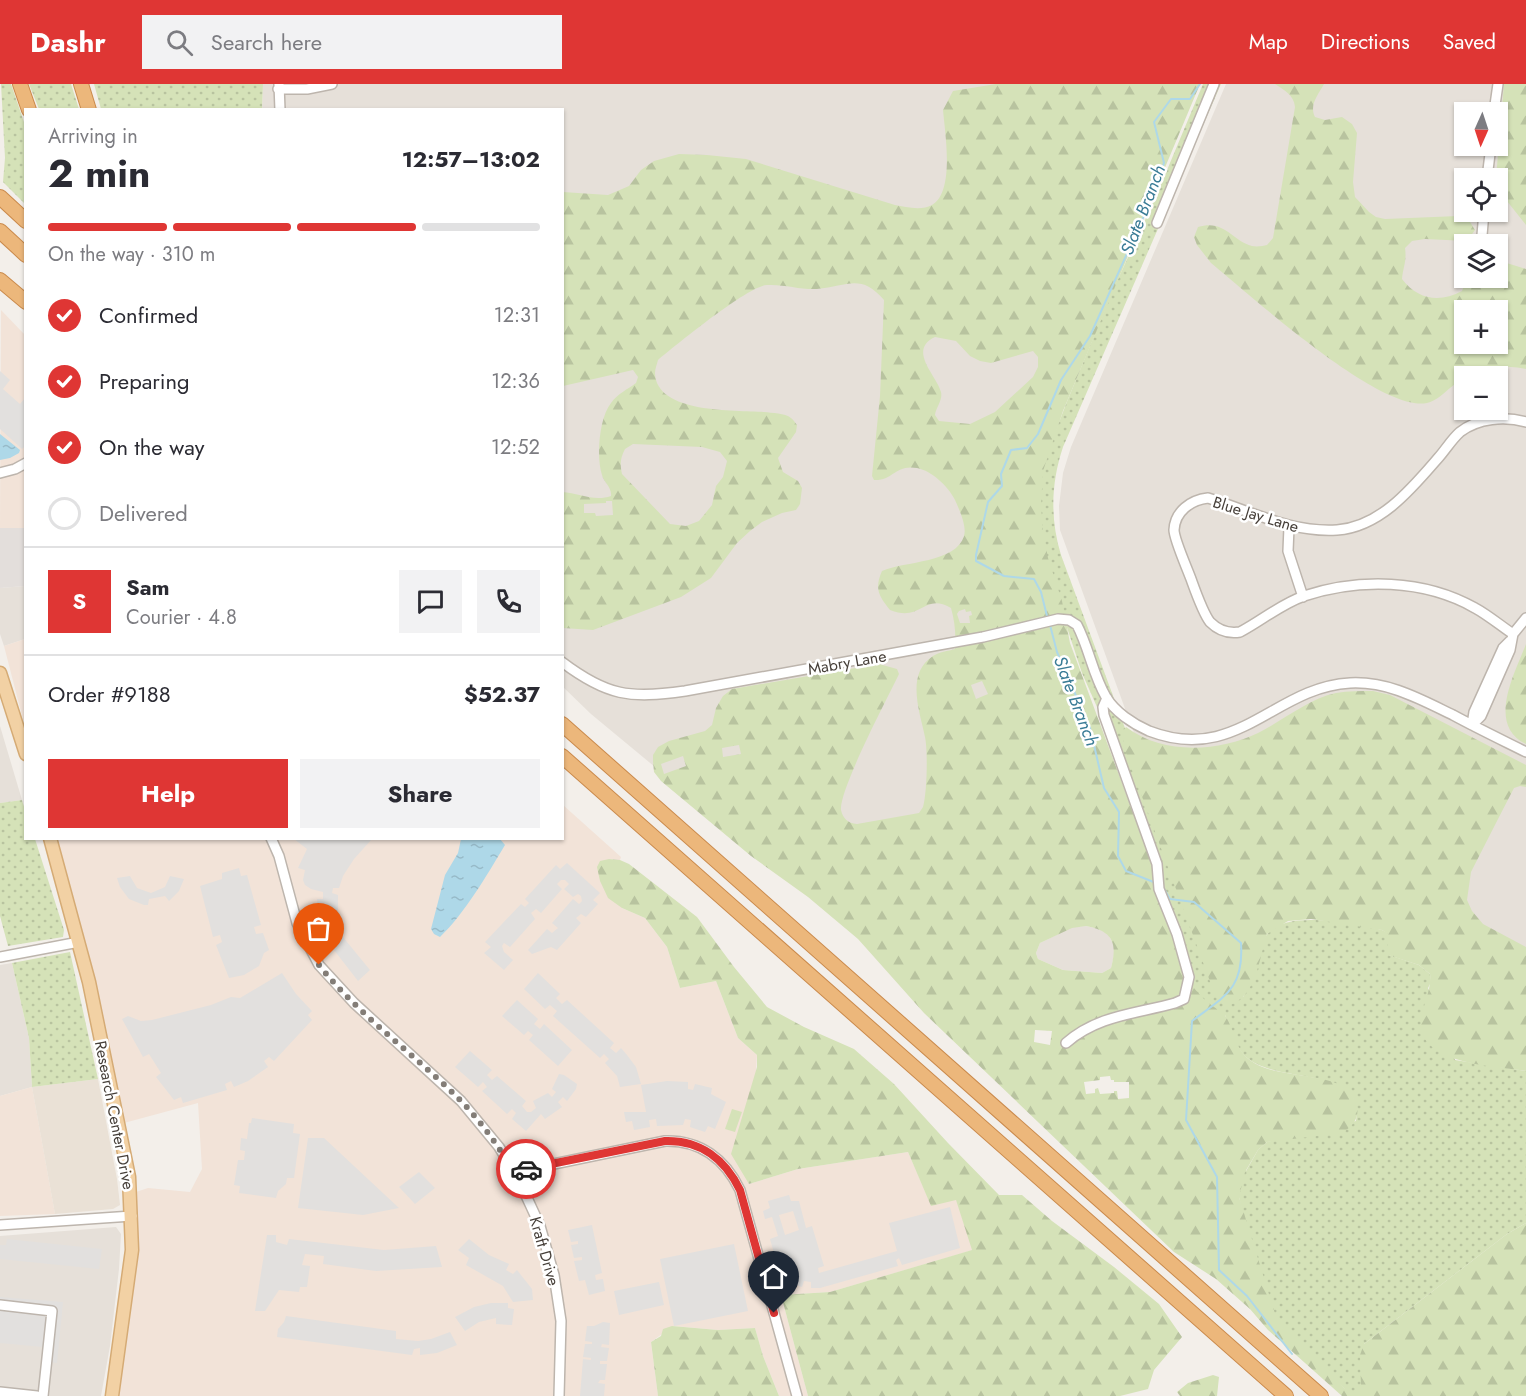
<!DOCTYPE html>
<html lang="en">
<head>
<meta charset="utf-8">
<style>
  :root { --surface:#fff; --page:#f2f2f3; --text:#2b2b33; --muted:#7c7c81; --line:#e1e1e2; --accent:#df3634 }
  body { margin:0; font-family:Jost,sans-serif; background:var(--page); color:var(--text); height:100vh; display:flex; flex-direction:column; font-size:22px; white-space:nowrap }
  * { box-sizing:border-box; margin:0 }
  p { font-size:20px; color:var(--muted) }
  .icon { flex:none; width:33px; height:33px; fill:none; stroke:currentColor; stroke-width:2; stroke-linecap:round; stroke-linejoin:round }
  .map { position:relative; flex:1; overflow:hidden }
  .details { position:absolute; left:24px; top:24px; width:540px; height:732px; display:flex; flex-direction:column; background:var(--surface); border-radius:0px; box-shadow:0 2px 4px #0004 }
  .details>* { flex:none }
  .needle { width:39px; rotate:183deg }
  .fabs { position:absolute; left:1454px; top:18px; display:grid; gap:12px }
  .fabs a { display:grid; place-items:center; width:54px; height:54px; border-radius:0px; background:var(--surface); box-shadow:0 2px 4px #0004; font-size:30px }
  .pin { position:absolute; display:grid; place-items:center; width:51px; height:51px; color:#fff; margin:-62px -26px; border-radius:50% 50% 50% 0; rotate:-45deg; box-shadow:0 0 6px #0007 }
  .pin .icon { rotate:45deg }
  .courier { position:absolute; display:grid; place-items:center; width:60px; height:60px; margin:-30px; border:4px solid #df3634; border-radius:50%; background:#fff; color:#222; box-shadow:0 2px 8px #0007 }
  .head em { font-style:normal; font-weight:700 }
  .head div { display:flex; flex-direction:column-reverse }
  .head { display:flex; align-items:center; justify-content:space-between; height:102px; padding:0 24px }
  h1 { font-size:39px; font-weight:700; line-height:45px }
  .bar { display:grid; grid-template-columns:repeat(4,1fr); gap:9px 6px; align-content:center; height:72px; padding:0 24px }
  .bar i { height:8px; border-radius:4px; background:var(--line) }
  .bar .current { background:var(--accent) }
  .bar p { grid-column:span 4 }
  .line { display:flex; align-items:center; gap:15px; padding:0 24px; border-top:2px solid var(--line) }
  .line div { flex:1 }
  .round { display:grid; place-items:center; flex:none; width:63px; height:63px; border-radius:0px; background:var(--page) }
  ol { padding:0 24px; list-style:none }
  li { display:flex; align-items:center; gap:18px; height:66px }
  li p { margin-inline-start:auto }
  li .icon { padding:6px; border-radius:50%; background:var(--accent); color:#fff; stroke-width:4 }
  li:last-child { color:var(--muted) }
  li i { width:33px; height:33px; border:3px solid var(--line); border-radius:50% }
  .action { display:flex; gap:12px; margin-top:auto; padding:12px 24px }
  .action a { flex:1; height:69px; border-radius:0px; background:var(--accent); color:#fff; font-size:24px; font-weight:700; line-height:69px; text-align:center }
  .action a+a { background:var(--page); color:var(--text) }
  header { display:flex; align-items:center; gap:36px; box-sizing:border-box; height:84px; padding:0 30px; background:var(--accent); color:#fff }
  header strong { font-size:28px }
  nav { display:flex; gap:33px; margin-inline-start:auto; font-size:21px }
  .search { width:420px; height:54px; background:var(--page); display:flex; align-items:center; gap:15px; box-sizing:border-box; padding:0 21px; border-radius:0px; color:var(--muted); font-size:22px }
  .map>svg:first-child { display:block }
</style>
</head>
<body>
<header>
<strong>Dashr</strong>
<div class="search"><svg class="icon" aria-label="search" viewBox="0 0 24 24"><circle cx="10" cy="10" r="6"/><path d="M15 15l6 6"/></svg>Search here</div>
<nav><a>Map</a><a>Directions</a><a>Saved</a></nav>
</header>
<div class="map">
<svg width="1526" height="1312" viewBox="0 0 1526 1312">
  <defs>
    <pattern id="grass-dots" width="8" height="8" patternUnits="userSpaceOnUse" patternTransform="scale(1.5)"><rect width="8" height="8" fill="#d5e2b8"/><path d="M2 2h.1M6 6h.1" fill="none" stroke="#b8c39f" stroke-width="1.8" stroke-linecap="round"/></pattern>
    <pattern id="forest-firs" width="22" height="20" patternUnits="userSpaceOnUse" patternTransform="scale(1.5)"><rect width="22" height="20" fill="#d5e2b8"/><path d="M5 1l3.5 6h-7zM16 11l3.5 6h-7z" fill="#b8c39f"/></pattern>
    <pattern id="water-ripples" width="26" height="14" patternUnits="userSpaceOnUse" patternTransform="scale(1.5)"><rect width="26" height="14" fill="#aed8e8"/><path d="M2 4q2-2 4 0t4 0M15 11q2-2 4 0t4 0" fill="none" stroke="#97bac8"/></pattern>
  </defs>
  <rect width="100%" height="100%" fill="#f3efea"/>
  <!-- residential -->
  <path fill="#e6e0d9" fill-rule="evenodd" d="M263,0H1178L1071,239L1018,699L945,750L760,770L591,630L562,602V26H262Z
    M1226,0H1526V927L1159,718L1060,446L1059,422L1063,389L1071,363ZM1464,28H1497V62H1464ZM1464,94H1497V128H1464ZM1464,160H1497V194H1464ZM1464,226H1497V260H1464ZM1464,292H1497V326H1464Z
    M25,502V555L4,562L0,550V504Z
    M0,642L22,716L0,719Z
    M1086,842L1100,845L1108,850L1113,859L1115,867L1111,884L1102,889L1063,886L1038,875L1036,869L1040,859L1072,843Z
    M12,879L29,954L32,1003L0,1012V881Z
    M116,1143L121,1150L119,1185L110,1262L101,1312H0V1152Z"/>
  <!-- commercial -->
  <path fill="#f2e3d8" d="M1,226L25,251L26,444H0Z
    M25,555H26L25,643L4,562Z
    M563,721L621,773L620,776L609,775L622,824L645,834L667,863L680,904L716,897L738,954L757,971L749,1100L798,1085L908,1068L931,1121L956,1115L973,1166L830,1208L781,1211L808,1312H779L763,1272L755,1244L718,1246L673,1242L651,1258L658,1312H115L137,1173L136,1108L148,1104L190,1108L202,1085L198,1019L124,1039L103,942L55,755L562,754Z
    M32,1003L55,1130L0,1132V1012Z"/>
  <!-- industrial -->
  <path fill="#e3dedb" d="M0,444H25V502L0,504Z"/>
  <!-- education -->
  <path fill="#eae1d6" d="M98,995L117,1095L120,1121L113,1125L55,1130L32,1003Z"/>
  <!-- grass -->
  <path fill="url(#grass-dots)" fill-rule="evenodd" d="M1,0H11L25,41V120L3,98L5,74Z
    M29,0H71L79,25H39Z
    M94,0H263L262,25H101Z
    M1203,0H1221L1063,363C1051,399 1050,435 1061,471L1187,812L1243,913C1249,903 1254,894 1257,883C1260,873 1261,861 1266,852C1282,824 1356,840 1382,846L1388,849L1389,871L1419,881L1430,890L1431,898L1428,904L1455,976L1526,987V1139L1507,1150L1364,1260L1374,1312H1353L1282,1250L1264,1215L1163,804L1115,664L1082,589L1052,498L1037,426L1041,386L1066,320L1113,206L1157,110ZM1225,931C1231,945 1235,962 1245,972C1276,1002 1366,980 1356,1037L1267,1058L1258,1066L1246,1087Z
    M22,716L25,726L26,754L35,755L64,846L63,853L8,862L0,832V719Z
    M70,868L98,995L32,1003L29,954L12,879Z"/>
  <!-- forest -->
  <path fill="url(#forest-firs)" fill-rule="evenodd" d="M996,0H1200L1063,327L1043,387L1041,422L1043,448L1048,474L1062,517L1070,559L1154,785V795C1162,818 1169,841 1177,865C1180,874 1182,887 1187,895C1192,902 1199,910 1205,916C1211,922 1221,926 1226,933C1237,952 1235,970 1258,981C1282,993 1329,990 1346,1005C1363,1020 1361,1039 1341,1049L1267,1058L1258,1066L1245,1088L1239,1113L1276,1233L1283,1243L1344,1304L1354,1309L1361,1303L1360,1271L1364,1260L1507,1150L1526,1139V1312H1342L1268,1246L1250,1225L1216,1195L1174,1168L924,929L858,855L808,813L751,772L661,697L654,688L653,678V671L658,663L669,657L705,647L712,641L716,624L723,612L732,605L879,580L897,585L899,590C887,615 839,706 841,726C843,735 848,739 857,740L919,729L923,723C927,709 928,667 925,653C920,628 905,590 933,572C939,568 948,567 955,565C956,551 955,538 951,524C923,508 922,539 890,526C879,512 874,505 882,487C905,477 956,479 964,452C967,442 959,425 955,416C948,402 932,387 917,384C895,380 893,397 874,396L872,392L880,312L884,216C861,189 848,202 817,205C801,206 784,200 767,201C748,202 676,261 658,276C657,280 655,285 655,289C656,330 735,326 764,328C772,329 785,329 791,334C794,336 795,339 797,341L796,348L778,374L783,388L798,397L802,404L800,420L796,426L782,429L762,438L750,447L737,459L711,494L681,513L593,546L563,544L562,408C579,409 594,418 611,412C612,403 604,399 602,391C596,373 599,334 611,319C617,310 628,305 636,299L638,293L633,286L563,302V108L608,111L629,102L641,86L654,77L679,70L707,71L746,75L895,121C906,123 921,127 932,121C955,108 945,49 943,26L953,7ZM935,253L956,257L970,272L980,277L991,279L1033,267L1038,273V283L1033,293L995,328L970,340L939,337L935,331C936,323 943,316 941,308C937,292 907,266 935,253ZM633,360L702,363L720,368L727,377L723,393L716,402L712,421L699,437L686,442L670,440L622,390C620,380 620,375 625,365ZM606,417H612L613,431L596,432L595,429H584V420L606,419ZM965,525L966,528L971,527L972,531L969,532L970,539H960L957,530L959,527ZM982,597L988,610L976,615L971,601ZM739,661L741,670L723,673L722,664ZM683,672L686,682L664,690L661,680ZM1086,842C1112,847 1118,858 1111,884L1102,889L1063,886L1038,875L1036,869L1040,859L1072,844ZM1035,946L1052,947L1050,961L1034,958ZM1110,992L1111,996H1114V998H1129V1014L1118,1015L1117,1007H1114V1009L1100,1010L1098,1004L1095,1005V1009L1086,1010L1084,998L1100,996V993Z
    M1275,0H1324C1318,11 1309,21 1315,33L1325,36L1342,33L1352,40L1357,49L1353,98L1355,113L1369,128L1376,133L1385,135L1458,132L1470,138L1475,146L1467,157L1425,155L1412,157L1405,164C1407,177 1403,183 1402,195C1418,216 1440,219 1462,207L1467,194H1497V176L1526,185V285C1512,282 1485,281 1471,287C1464,290 1457,299 1450,304C1444,309 1436,317 1427,319C1380,329 1249,210 1211,179L1197,161L1194,153L1198,143C1225,135 1232,157 1252,162C1257,163 1263,162 1267,161L1273,154L1295,23C1294,11 1284,6 1275,0ZM1497,226V260H1464V226Z
    M1504,0H1526V141L1499,107L1496,94Z
    M1526,560V660C1486,641 1515,589 1526,560Z
    M1373,607L1390,611L1526,681V703L1520,702L1514,704L1497,737L1471,788L1467,816L1472,827L1483,840L1526,863V987C1497,982 1421,981 1421,940C1421,923 1432,907 1430,890L1419,881L1388,871V850L1382,846L1311,835L1288,837L1267,850C1259,873 1257,913 1229,921L1215,911L1126,669L1122,648L1126,643C1163,671 1218,668 1258,649C1284,636 1308,615 1336,609C1348,607 1361,607 1373,607Z
    M609,775L620,776L629,780L697,833L734,883L767,923L804,943L854,965L894,1000L948,1059L999,1111H1022L1052,1137L1114,1183L1159,1220L1182,1253L1154,1286L1148,1305L1120,1312H808L781,1211L830,1208L972,1166L956,1116L931,1122L908,1068L798,1085L749,1100L731,1070L757,983V971L738,954L716,897L680,904L667,863L645,834L622,824L608,814L600,797L597,783L600,777Z
    M672,1242L718,1246L755,1244L763,1272L779,1312H658L651,1258L661,1252L663,1245Z
    M1213,1291L1219,1293L1217,1312H1180L1177,1308L1188,1299Z"/>
  <!-- garden -->
  <path fill="#d5e2b8" d="M732,1025L742,1028L735,1048L725,1045Z"/>
  <!-- parking -->
  <path fill="#e2e0de" fill-rule="evenodd" d="M0,287L10,296L3,305L20,320L25,314V362L22,365L0,345Z
    M294,755H372L354,775L343,792L339,804H333L332,809L338,811V828L344,842L338,847L370,886L358,897L327,857L319,837L318,827L317,815H323V808L311,805L305,801L303,796L305,786L298,784L307,765Z
    M567,779L600,809L593,816L598,820L586,833L581,830L576,834L581,839L557,866L551,863L532,870L528,866L547,845L552,849L558,844L552,839L573,815L579,820L582,817L581,812L578,810L573,813L564,805L569,800L565,796H561L557,800L562,805L541,829L536,825L531,829L535,835L510,863L504,859L502,862L504,868L513,876L504,886L484,869L491,863L485,858L521,820L525,823L529,819L525,815L556,781L560,785Z
    M239,784L241,792L247,791L261,841L254,843L256,850L263,849L269,866L264,869L259,882L244,891L229,894L216,861L222,858L220,851L213,853L200,802L222,795V789Z
    M130,792L137,804L151,809L165,803L170,792L184,795L179,807L169,817L165,812L149,815L148,821H144L129,815L120,803L117,794Z
    M282,889L296,910L312,927L308,931L312,936L274,977L269,973L264,977L268,983L248,997L234,1003L231,997L225,1000L227,1006L183,1019L181,1013L174,1016L156,993L161,989L149,970L143,973L122,935L128,932L141,937L152,936L211,921L231,913L240,914Z
    M538,889L560,910L556,914L562,920L567,916L614,959L610,964L616,969L621,964L627,971L636,983L641,1000L620,1003L617,992L605,979L609,975L604,970L600,974L553,932L557,927L550,921L545,925L524,905Z
    M517,916L538,935L534,940L540,945L544,940L572,966L558,982L529,956L533,951L528,947L524,951L502,932Z
    M470,967L492,986L487,991L492,996L497,992L526,1017L522,1022L527,1028H531L536,1024L533,1017L548,1009L552,1013L556,1008L552,1005L559,990L564,991L577,1000L576,1005L567,1017L563,1013L558,1018L562,1023L545,1035L541,1030L526,1047L512,1035L516,1029L512,1025L507,1030L482,1007L487,1003L483,998L478,1003L455,983Z
    M667,997L688,998V1005L693,1006L695,1000L712,1004L711,1010L726,1018L715,1045L708,1042L705,1048L690,1043L691,1036L685,1035L683,1041L657,1042L656,1035L649,1036L650,1043L634,1046L632,1037L626,1038L624,1028H646L641,1001Z
    M252,1034L294,1040L293,1049L300,1050L294,1094H287L286,1100L278,1107L276,1114L239,1109L240,1102L234,1101L238,1076H244L245,1067L240,1066L241,1054L247,1055L249,1039H251Z
    M308,1054H324L399,1124L363,1131L298,1124Z
    M419,1088L435,1104L415,1120L399,1103Z
    M789,1111L791,1117H799L806,1144L812,1142L824,1182L818,1184L819,1189L897,1167L889,1139L950,1123L960,1164L902,1181L899,1174L896,1176L898,1182L820,1204H811V1198L804,1197L802,1203L799,1202L787,1196L790,1190L783,1175L776,1176L770,1155L778,1152L772,1133L765,1135L763,1127L770,1124L768,1117ZM793,1127L799,1146L785,1151L779,1131Z
    M592,1141L602,1189L595,1191L596,1196L603,1195L605,1207L589,1211L585,1196L579,1197L574,1177L582,1176V1173L574,1174L571,1161L578,1160V1157L571,1158L568,1146Z
    M267,1151H276V1158L287,1161L289,1155L384,1166L436,1162L442,1183L376,1187L323,1180L324,1172L305,1170L302,1181L310,1182L307,1203H300L299,1208L279,1206L265,1227H255Z
    M7,1155L102,1165L99,1185L0,1175V1161H6Z
    M469,1155L489,1171L509,1180L506,1186L513,1190L517,1186L532,1205L533,1216L513,1218L503,1202L466,1181L469,1174L458,1166Z
    M734,1160L748,1227L674,1242L660,1175Z
    M659,1198L664,1221L619,1231L614,1207Z
    M0,1213L63,1218L57,1279L42,1277L43,1263L0,1259Z
    M491,1219H508V1224L514,1225L512,1241L496,1240V1234L479,1238L465,1247L455,1233L474,1223Z
    M286,1232L396,1247V1255L418,1257L431,1255L450,1248L457,1261L437,1269L420,1271V1264L414,1265L412,1271L277,1253L278,1245L284,1238Z
    M603,1238L610,1239L609,1261L602,1260L601,1263L609,1264L607,1277H600V1280H607L605,1296H600L598,1299L605,1300L604,1312H580L583,1275L591,1276V1274L583,1273L585,1260H592V1258L585,1257L587,1242H594Z"/>
  <!-- water -->
  <path fill="url(#water-ripples)" d="M0,350L20,366L19,369L10,374L0,376Z
    M461,755H500L505,761C487,791 465,829 440,853L434,850L431,845L445,791L458,769Z"/>
  <g fill="none" stroke-linecap="round" stroke-linejoin="round">
    <!-- stream -->
    <path stroke="#aed8e8" stroke-width="2" d="M1048,536L1041,508L1034,495L1004,492L976,477V471L988,418L1002,402L1001,390L1011,366L1027,364L1038,350L1061,296L1090,252L1147,125L1164,79L1154,38L1171,15H1190L1200,0
      M1050,541L1057,568L1090,644L1104,704L1119,728L1118,772L1126,787L1156,799
      M1163,803L1170,815L1194,818L1241,859C1244,905 1225,912 1192,937L1186,1036L1217,1093L1219,1186L1247,1212L1292,1270"/>
    <defs>
      <path id="minor" d="M279,0L280,26
        M278,5H307L332,0
        M1494,28L1498,0
        M1487,94L1491,62
        M1157,139L1214,0
        M1482,151L1484,128
        M0,389L15,385L26,379
        M1289,443L1288,467L1303,513
        M1513,550C1501,542 1488,531 1475,524C1424,495 1359,494 1304,512C1281,520 1261,537 1240,548C1228,550 1219,547 1210,538C1203,529 1195,506 1191,495C1187,484 1174,455 1174,446C1175,427 1191,416 1208,414C1251,427 1291,449 1337,446C1381,443 1413,403 1439,373C1446,365 1452,355 1460,348C1478,334 1505,332 1526,338
        M562,578C607,612 630,615 685,607L983,553L1058,535L1069,536L1077,541C1089,564 1093,591 1106,613C1115,628 1133,640 1149,647C1237,681 1274,603 1350,599C1388,597 1420,615 1453,631C1477,644 1502,656 1526,668
        M1472,641L1481,632L1510,566L1513,550L1526,534
        M1472,641L1474,628L1503,564L1510,557
        M271,754L279,772L297,839L319,881L354,919L461,1017L499,1063L517,1092L540,1142L554,1191L561,1237L559,1312
        M0,873L79,858
        M1066,959C1098,931 1136,930 1175,919L1184,915L1189,893L1177,850L1159,805L1157,780L1104,631L1103,623L1107,614
        M515,1088L665,1057C700,1056 725,1075 740,1106L797,1312
        M0,1141L132,1132
        M0,1221L52,1227L43,1312
        M0,1308L37,1312"/>
      <path id="major" d="M0,589L26,670
        M50,754L89,898L129,1093L132,1166L112,1312"/>
      <path id="highway" d="M20,0L29,26
        M81,0L89,26
        M0,113L26,137
        M0,147L26,171
        M0,196L26,218
        M562,640L1321,1312
        M562,672L1286,1312"/>
    </defs>
    <!-- minor casing -->
    <use href="#minor" stroke="#bdb5ad" stroke-width="12"/>
    <!-- major casing -->
    <use href="#major" stroke="#d5ab75" stroke-width="15"/>
    <!-- highway casing -->
    <use href="#highway" stroke="#ca8a4c" stroke-width="16"/>
    <!-- minor -->
    <use href="#minor" stroke="#fff" stroke-width="9"/>
    <!-- major -->
    <use href="#major" stroke="#f2d1a4" stroke-width="12"/>
    <!-- highway -->
    <use href="#highway" stroke="#ecb77b" stroke-width="14"/>
  </g>
  <g fill="none" stroke-linecap="round" stroke-linejoin="round">
    <!-- done -->
    <path stroke="#837d77" stroke-width="6" stroke-dasharray="0 10.8" d="M319,881C360,933 416,971 462,1018C482,1039 499,1063 514,1088L526,1085"/>
    <!-- route -->
    <path stroke="#df3634" stroke-width="8" d="M526,1085L665,1057C700,1056 725,1075 740,1106L774,1229"/>
  </g>
  <g text-anchor="middle" stroke-width="5" stroke-linejoin="round" paint-order="stroke">
    <!-- street labels -->
    <g font-size="16" fill="#463f39" stroke="#fff">
      <text transform="translate(1256 430) rotate(17)" y="6">Blue Jay Lane</text>
      <text transform="translate(847 578) rotate(-10)" y="6">Mabry Lane</text>
      <text transform="translate(115 1031) rotate(79)" y="6">Research Center Drive</text>
      <text transform="translate(545 1167) rotate(74)" y="6">Kraft Drive</text>
    </g>
    <!-- water labels -->
    <g font-size="18" font-style="italic" fill="#3a7c96" stroke="#fff">
      <text transform="translate(1143 126) rotate(-69)" y="6">Slate Branch</text>
      <text transform="translate(1076 617) rotate(69)" y="6">Slate Branch</text>
    </g>
  </g>
</svg>
<div class="fabs">
<a><svg class="needle" viewBox="-14 -14 28 28"><path d="M0-13l5 13h-10z" fill="#e53935"/><path d="M0 13l5-13h-10z" fill="#7c7c81"/></svg></a>
<a><svg class="icon" aria-label="locate" viewBox="0 0 24 24"><circle cx="12" cy="12" r="6"/><path d="M12 2v4M12 18v4M2 12h4M18 12h4"/></svg></a>
<a><svg class="icon" aria-label="layers" viewBox="0 0 24 24"><path d="M12 4l9 5-9 5-9-5zM3 14l9 5 9-5"/></svg></a>
<a>+</a>
<a>−</a>
</div>
<div class="pin" style="left:319px;top:881px;background:#ea580c"><svg class="icon" aria-label="bag" viewBox="0 0 24 24"><path d="M5 8h14l-1 12H6zM9 8a3 3 0 0 1 6 0"/></svg></div>
<div class="pin" style="left:774px;top:1229px;background:#1f2937"><svg class="icon" aria-label="home" viewBox="0 0 24 24"><path d="M3 11l9-7 9 7M6 9v11h12V9"/></svg></div>
<div class="courier" style="left:526px;top:1085px"><svg class="icon" aria-label="car" viewBox="0 0 24 24"><path d="M5 17H2v-5l4-1 3-4h7l3 4 3 1v5h-3M9 17h6M6 11h13"/><circle cx="7" cy="17" r="2"/><circle cx="17" cy="17" r="2"/></svg></div>
<section class="details">
<div class="head"><div><h1>2 min</h1><p>Arriving in</p></div><em>12:57–13:02</em></div>
<div class="bar"><i class="current"></i><i class="current"></i><i class="current"></i><i></i><p>On the way · 310 m</p></div>
<ol>
<li><svg class="icon" aria-label="check" viewBox="0 0 24 24"><path d="M5 12l5 5 9-10"/></svg>Confirmed<p>12:31</p></li>
<li><svg class="icon" aria-label="check" viewBox="0 0 24 24"><path d="M5 12l5 5 9-10"/></svg>Preparing<p>12:36</p></li>
<li><svg class="icon" aria-label="check" viewBox="0 0 24 24"><path d="M5 12l5 5 9-10"/></svg>On the way<p>12:52</p></li>
<li><i></i>Delivered</li>
</ol>
<div class="line" style="height:108px"><b class="round" style="background:var(--accent);color:#fff">S</b><div><b>Sam</b><p>Courier · 4.8</p></div><a class="round"><svg class="icon" aria-label="chat" viewBox="0 0 24 24"><path d="M4 5h16v11H9l-5 4z"/></svg></a><a class="round"><svg class="icon" aria-label="phone" viewBox="0 0 24 24"><path d="M5 4h4l2 5-3 2q2 4 5 5l2-3 5 2v4C11 20 4 13 5 4z"/></svg></a></div>
<div class="line" style="height:78px"><div>Order #9188</div><b>$52.37</b></div>
<div class="action"><a>Help</a><a>Share</a></div>
</section>
</div>
</body>
</html>
